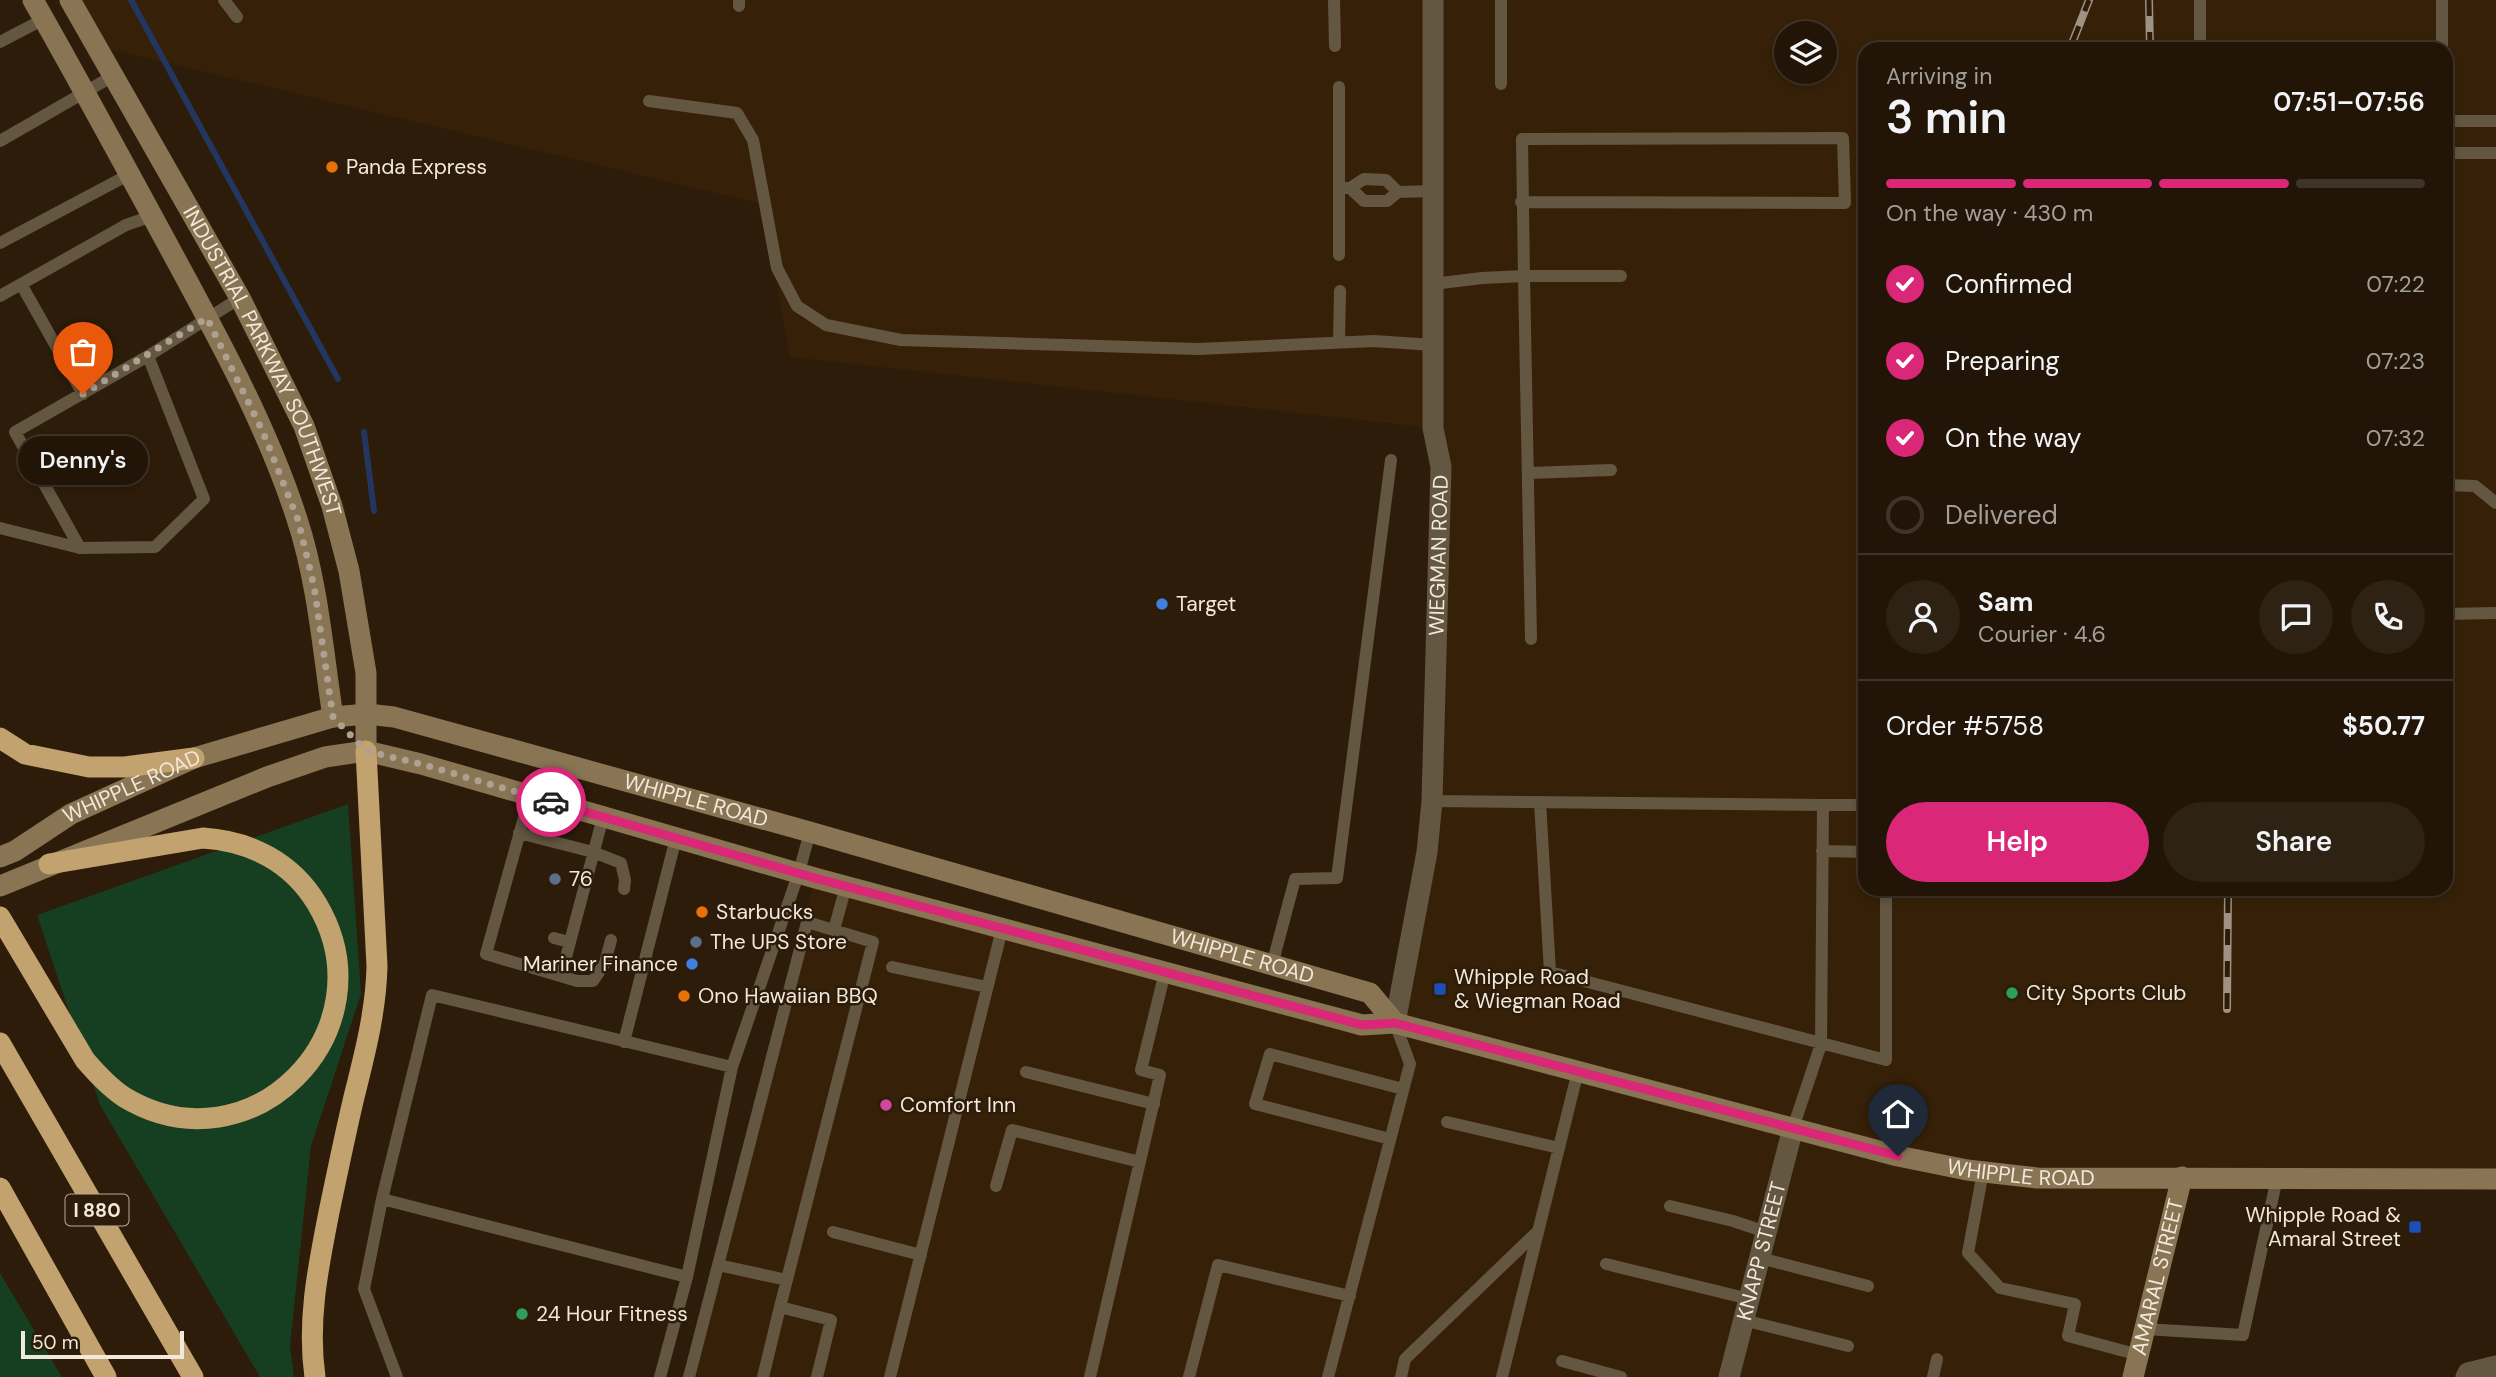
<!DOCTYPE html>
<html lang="en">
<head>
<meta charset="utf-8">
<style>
  :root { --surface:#221507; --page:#2e2215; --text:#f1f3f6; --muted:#a29f9b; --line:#3f3428; --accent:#db2777 }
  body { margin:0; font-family:"DM Sans",sans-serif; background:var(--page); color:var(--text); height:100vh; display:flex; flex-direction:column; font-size:26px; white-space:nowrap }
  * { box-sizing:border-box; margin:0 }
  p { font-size:23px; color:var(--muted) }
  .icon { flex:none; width:38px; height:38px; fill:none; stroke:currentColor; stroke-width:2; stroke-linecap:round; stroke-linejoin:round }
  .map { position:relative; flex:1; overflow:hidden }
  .sheet { position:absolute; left:1858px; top:42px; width:595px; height:854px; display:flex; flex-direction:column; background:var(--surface); border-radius:21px; box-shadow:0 4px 10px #0003,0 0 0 2px var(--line) }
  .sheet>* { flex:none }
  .tools { position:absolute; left:1774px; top:21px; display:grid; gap:14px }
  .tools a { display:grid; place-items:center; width:63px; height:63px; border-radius:50%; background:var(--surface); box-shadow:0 4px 10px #0003,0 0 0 2px var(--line); font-size:35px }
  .scale { position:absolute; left:21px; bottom:18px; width:163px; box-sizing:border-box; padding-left:7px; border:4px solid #f3e8dc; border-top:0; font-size:19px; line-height:24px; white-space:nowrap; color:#f3e8dc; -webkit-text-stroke:5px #2d1c09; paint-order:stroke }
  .pin { position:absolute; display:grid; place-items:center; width:60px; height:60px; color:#fff; margin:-72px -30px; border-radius:50% 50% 50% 0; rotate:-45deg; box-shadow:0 0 7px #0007 }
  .pin .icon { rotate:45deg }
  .courier { position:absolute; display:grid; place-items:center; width:70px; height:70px; margin:-35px; border:5px solid #db2777; border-radius:50%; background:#fff; color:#222; box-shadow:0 2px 9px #0007 }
  .bubble { position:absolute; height:49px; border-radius:24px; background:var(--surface); box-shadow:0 4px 10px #0003,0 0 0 2px var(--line); font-size:23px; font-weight:600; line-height:49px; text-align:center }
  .summary em { font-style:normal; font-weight:600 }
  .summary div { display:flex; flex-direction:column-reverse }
  .summary { display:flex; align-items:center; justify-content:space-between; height:119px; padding:0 28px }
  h1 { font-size:46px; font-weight:600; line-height:52px }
  .bar { display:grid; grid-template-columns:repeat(4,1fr); gap:10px 7px; align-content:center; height:84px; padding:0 28px }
  .bar i { height:9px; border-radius:5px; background:var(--line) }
  .bar .current { background:var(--accent) }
  .bar p { grid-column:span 4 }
  .line { display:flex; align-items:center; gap:18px; padding:0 28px; border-top:2px solid var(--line) }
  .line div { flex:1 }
  .round { display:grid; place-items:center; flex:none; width:74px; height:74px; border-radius:37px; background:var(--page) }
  ol { padding:0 28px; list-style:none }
  li { display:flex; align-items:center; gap:21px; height:77px }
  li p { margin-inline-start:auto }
  li .icon { padding:7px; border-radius:50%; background:var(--accent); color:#fff; stroke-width:4 }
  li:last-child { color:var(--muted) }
  li i { width:38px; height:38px; border:4px solid var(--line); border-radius:50% }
  .primary-button { display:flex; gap:14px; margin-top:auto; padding:14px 28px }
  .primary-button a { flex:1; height:80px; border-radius:42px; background:var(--accent); color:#fff; font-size:28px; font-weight:600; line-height:80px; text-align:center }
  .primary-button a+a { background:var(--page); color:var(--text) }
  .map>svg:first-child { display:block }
</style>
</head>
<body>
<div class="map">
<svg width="2496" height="1377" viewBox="0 0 2496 1377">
  <rect width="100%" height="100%" fill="#2d1c09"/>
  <!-- built -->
  <path fill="#362108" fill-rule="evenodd" d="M70,0H2496V1179L2183,1177L2133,1377H689L815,878L1395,1023L1427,852L1433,428L790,357L762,204L96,46ZM1787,33H1825V72H1787ZM1866,49H2446V889H1866Z"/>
  <!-- green -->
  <path fill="#163e21" d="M348,804L361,994L311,1146L290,1346L294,1377H260L100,1105L37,915Z
    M0,1273L62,1377H0Z"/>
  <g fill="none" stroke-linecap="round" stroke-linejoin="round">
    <!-- stream -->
    <path stroke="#233660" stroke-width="6" d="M131,0L338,379
      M364,432L374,511"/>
    <!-- lane -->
    <path stroke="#635742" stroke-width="12" d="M224,0L237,17
      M739,0V6
      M1334,0L1335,46
      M2200,0V49
      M0,42L44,19
      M2442,49V0
      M1501,84V0
      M1339,87V255
      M649,101L737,113L753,140L777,268L797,306L826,325L901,340L1198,349L1374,341L1433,345
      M2446,121H2496
      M0,141L113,76
      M2446,153H2496
      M1343,188H1350L1364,179L1386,180L1398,192
      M1350,188L1364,201H1387L1398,192L1433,191
      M1521,202L1845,203L1843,138L1522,139L1524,276H1621
      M0,243L130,174
      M21,284L83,394
      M1433,284L1482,278L1524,276L1531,639
      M0,296L126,225L152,216
      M1339,342L1340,291
      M148,356L15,432L80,548L155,547L204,499L148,356L240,298
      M1530,473L1611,470
      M2446,485L2475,486L2496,503
      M0,528L80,548
      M2446,614L2496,613
      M530,796L486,954L577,981H593L605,963L611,940
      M1432,801L1823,805
      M1540,802L1550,972L1886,1060V889
      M519,833L593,852L621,863L625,880L624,889
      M1822,851L1866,852
      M834,930L846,886
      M554,938L569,942
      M1272,965L1295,879L1337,878L1391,460
      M892,967L987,987
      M561,976L603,817
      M624,1042L676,838
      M1026,1072L1154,1104
      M1447,1122L1559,1148
      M1793,1128L1821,1044L1823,805H1866
      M1390,1139L1255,1104L1270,1054L1403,1089
      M1983,1172L1968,1253L2000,1288L2075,1304L2068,1336L2139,1355
      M996,1186L1012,1130L1140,1162
      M382,1199L364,1289L397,1377
      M1670,1206L1733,1221L1766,1232
      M833,1232L921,1255
      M1760,1258L1868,1286
      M1606,1264L1749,1299
      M718,1265L787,1280
      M687,1277L382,1199L432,995L732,1067
      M1743,1320L1848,1346
      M2145,1329L2243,1335L2277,1178
      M1562,1361L1621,1377
      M660,1377L687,1277L732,1067L799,872L810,832
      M689,1377L807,922L873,942L780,1307L831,1320L817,1377
      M763,1377L780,1307
      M890,1377L1002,929
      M1090,1377L1160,1075L1141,1070L1165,972
      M1189,1377L1218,1265L1350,1296
      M1328,1377L1410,1064L1395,1023
      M1401,1377L1405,1359L1538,1231
      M1502,1377L1578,1071
      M1933,1377L1937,1359"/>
    <!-- street -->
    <g stroke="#635742" stroke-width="21">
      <path id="s1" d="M1395,1023L1427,852L1432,801L1441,467L1433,428V0"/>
      <path id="s2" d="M1729,1377L1793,1128"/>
      <path d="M2466,1377L2468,1373L2496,1366"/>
    </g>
    <!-- secondary -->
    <g stroke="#897554" stroke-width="21">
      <path d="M33,0C82,86 129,173 176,260C221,343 268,429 297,519C318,583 323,652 333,717"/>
      <path id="s3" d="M70,0L240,298L304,426L332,506L349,571L366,673V751"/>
      <path id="s4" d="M0,857L15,851L71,814L194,758L333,717L367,714L394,717L810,832L1370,993L1395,1023"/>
      <path id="s5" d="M0,886L267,777L325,757L366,751L421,764L815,878L1362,1025L1395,1023L1898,1156L1967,1170L2037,1178L2496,1179"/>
      <path id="s6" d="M2133,1377L2182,1177"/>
    </g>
    <!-- highway -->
    <path stroke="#c2a26e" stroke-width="21" d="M0,738L25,754L89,767H125L194,758
      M0,917L85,1060C97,1074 109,1087 124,1097C251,1174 392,1030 317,904C292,862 250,841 203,838L49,864
      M0,1043L193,1377
      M0,1188L106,1377
      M315,1377C307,1321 318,1268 329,1212C337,1174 345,1135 354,1097C365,1053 376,1011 377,966L366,751"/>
    <defs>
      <path id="rail" d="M2149,0L2150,49
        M2073,41L2089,0
        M2227,1009L2228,889"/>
    </defs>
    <!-- rail casing -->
    <use href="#rail" stroke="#9f9283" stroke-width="8"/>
    <!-- rail -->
    <use href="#rail" stroke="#2d1c09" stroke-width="5" stroke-dasharray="16" stroke-linecap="butt"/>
  </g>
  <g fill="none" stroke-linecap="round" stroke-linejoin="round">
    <!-- done -->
    <path stroke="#aea192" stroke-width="7" stroke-dasharray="0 12.6" d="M83,394L207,318L263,432L298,520L314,586L333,717L366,751L421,764L551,802"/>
    <!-- route -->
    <path stroke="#db2777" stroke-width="9" d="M551,802L815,878L1362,1025L1395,1023L1898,1156"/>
  </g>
  <!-- markers -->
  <g fill="#e8710a" stroke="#2d1c09" stroke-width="2.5">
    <circle cx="332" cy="167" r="7"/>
    <circle cx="702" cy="912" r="7"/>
    <circle cx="684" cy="996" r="7"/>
  </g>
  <g fill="#3f7fe0" stroke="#2d1c09" stroke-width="2.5">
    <circle cx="1162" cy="604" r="7"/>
    <circle cx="692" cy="964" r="7"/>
  </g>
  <g fill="#5c6f8a" stroke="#2d1c09" stroke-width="2.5">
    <circle cx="555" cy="879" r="7"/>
    <circle cx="696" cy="942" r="7"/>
  </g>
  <g fill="#1a4fb4" stroke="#2d1c09" stroke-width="2.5">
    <rect x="1433" y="982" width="14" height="14" rx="3.5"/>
    <rect x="2408" y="1220" width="14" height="14" rx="3.5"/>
  </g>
  <g fill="#2e9e5b" stroke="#2d1c09" stroke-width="2.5">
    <circle cx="2012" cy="993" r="7"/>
    <circle cx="522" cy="1314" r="7"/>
  </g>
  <circle fill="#d1479c" stroke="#2d1c09" stroke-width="2.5" cx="886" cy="1105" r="7"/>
  <g text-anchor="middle" stroke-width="5" stroke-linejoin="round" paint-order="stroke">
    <!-- shield labels -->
    <rect fill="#2d1c09" stroke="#b8ab9d" stroke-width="2" x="65.5" y="1194.5" width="63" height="31" rx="5"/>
    <g font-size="19" font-weight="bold" fill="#f3e8dc">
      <text x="97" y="1217">I 880</text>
    </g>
    <!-- poi labels -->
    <g font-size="21" fill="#f3e8dc" stroke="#2d1c09" text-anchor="start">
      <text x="346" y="174">Panda Express</text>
      <text x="1176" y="611">Target</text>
      <text x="569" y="886">76</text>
      <text x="716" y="919">Starbucks</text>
      <text x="710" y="949">The UPS Store</text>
      <text x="678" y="971" text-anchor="end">Mariner Finance</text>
      <text x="1454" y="984">Whipple Road<tspan x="1454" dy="24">&amp; Wiegman Road</tspan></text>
      <text x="2026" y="1000">City Sports Club</text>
      <text x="698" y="1003">Ono Hawaiian BBQ</text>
      <text x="900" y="1112">Comfort Inn</text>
      <text x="2401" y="1222" text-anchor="end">Whipple Road &amp;<tspan x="2401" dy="24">Amaral Street</tspan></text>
      <text x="536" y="1321">24 Hour Fitness</text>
    </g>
    <!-- street labels -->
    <g font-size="21" fill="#f3e8dc" stroke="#2d1c09">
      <text dy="7" stroke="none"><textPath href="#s3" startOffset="410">INDUSTRIAL PARKWAY SOUTHWEST</textPath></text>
      <text dy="7" stroke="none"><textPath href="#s1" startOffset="471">WIEGMAN ROAD</textPath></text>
      <text dy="7" stroke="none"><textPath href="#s4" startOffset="150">WHIPPLE ROAD</textPath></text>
      <text dy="7" stroke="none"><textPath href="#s4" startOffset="738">WHIPPLE ROAD</textPath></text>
      <text dy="7" stroke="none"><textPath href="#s4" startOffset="1306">WHIPPLE ROAD</textPath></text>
      <text dy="7" stroke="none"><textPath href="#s5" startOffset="2102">WHIPPLE ROAD</textPath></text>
      <text dy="7" stroke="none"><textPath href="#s2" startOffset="130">KNAPP STREET</textPath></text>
      <text dy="7" stroke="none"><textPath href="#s6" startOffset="103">AMARAL STREET</textPath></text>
    </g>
  </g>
</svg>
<div class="tools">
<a><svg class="icon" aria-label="layers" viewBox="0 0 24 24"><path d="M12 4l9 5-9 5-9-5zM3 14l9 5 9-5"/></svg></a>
</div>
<div class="scale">50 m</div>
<div class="pin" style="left:83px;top:394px;background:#ea580c"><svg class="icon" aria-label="bag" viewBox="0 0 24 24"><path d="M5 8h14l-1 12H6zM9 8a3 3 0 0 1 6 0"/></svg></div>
<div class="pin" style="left:1898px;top:1156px;background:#1f2937"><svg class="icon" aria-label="home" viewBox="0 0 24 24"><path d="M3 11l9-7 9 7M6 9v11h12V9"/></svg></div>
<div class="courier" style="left:551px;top:802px"><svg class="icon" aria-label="car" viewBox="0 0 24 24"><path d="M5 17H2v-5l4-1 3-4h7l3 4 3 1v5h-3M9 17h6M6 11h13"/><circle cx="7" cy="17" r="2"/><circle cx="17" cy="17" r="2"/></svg></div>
<div class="bubble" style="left:18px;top:436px;width:130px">Denny's</div>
<section class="sheet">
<div class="summary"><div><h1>3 min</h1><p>Arriving in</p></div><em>07:51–07:56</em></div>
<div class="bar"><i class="current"></i><i class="current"></i><i class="current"></i><i></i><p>On the way · 430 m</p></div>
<ol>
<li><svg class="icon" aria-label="check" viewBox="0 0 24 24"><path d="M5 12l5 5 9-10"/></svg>Confirmed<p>07:22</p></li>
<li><svg class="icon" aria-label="check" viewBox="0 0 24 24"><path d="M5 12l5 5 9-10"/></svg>Preparing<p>07:23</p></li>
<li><svg class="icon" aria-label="check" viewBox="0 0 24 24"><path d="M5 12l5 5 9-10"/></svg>On the way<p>07:32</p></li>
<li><i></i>Delivered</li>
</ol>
<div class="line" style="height:126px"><a class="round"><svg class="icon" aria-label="person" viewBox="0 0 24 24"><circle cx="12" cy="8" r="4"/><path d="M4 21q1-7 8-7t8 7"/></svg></a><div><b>Sam</b><p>Courier · 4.6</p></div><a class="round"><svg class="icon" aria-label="chat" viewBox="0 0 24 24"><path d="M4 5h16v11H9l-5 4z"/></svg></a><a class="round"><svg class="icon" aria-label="phone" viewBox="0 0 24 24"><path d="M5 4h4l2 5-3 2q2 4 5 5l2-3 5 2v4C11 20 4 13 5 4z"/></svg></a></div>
<div class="line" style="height:91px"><div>Order #5758</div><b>$50.77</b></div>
<div class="primary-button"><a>Help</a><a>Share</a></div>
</section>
</div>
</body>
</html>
